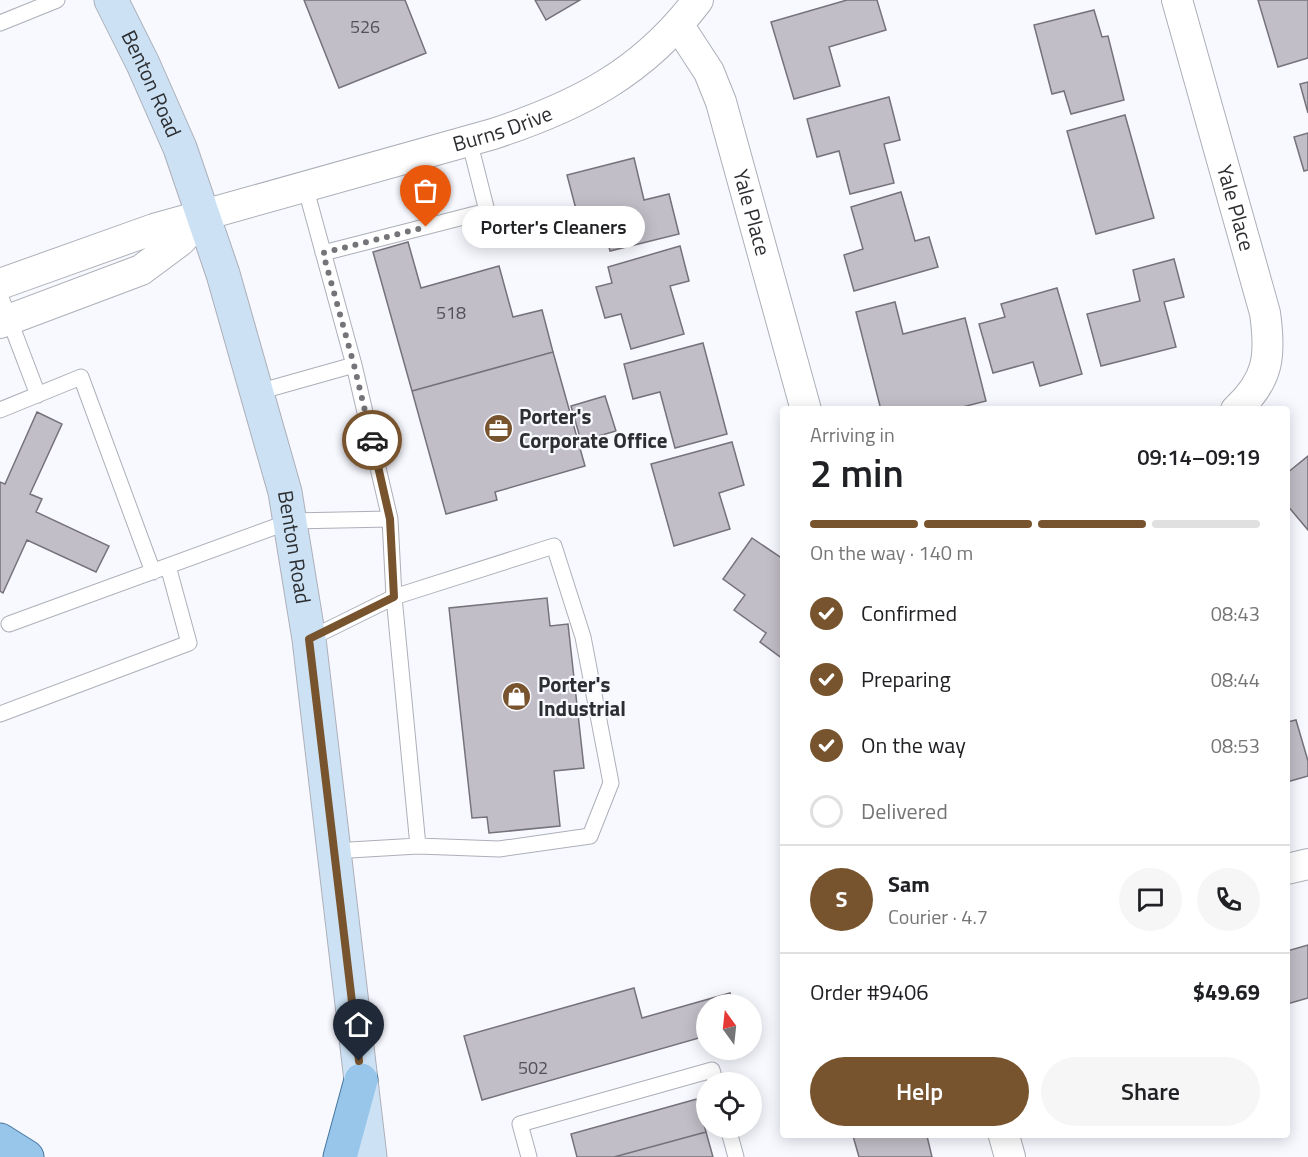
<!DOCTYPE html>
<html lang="en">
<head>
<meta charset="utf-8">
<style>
  :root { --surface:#fff; --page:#f6f6f6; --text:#202124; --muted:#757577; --line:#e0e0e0; --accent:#78542e }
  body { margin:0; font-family:"Titillium Web",sans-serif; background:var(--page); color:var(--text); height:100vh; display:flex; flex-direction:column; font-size:22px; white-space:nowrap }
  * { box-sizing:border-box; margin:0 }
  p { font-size:20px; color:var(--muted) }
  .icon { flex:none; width:33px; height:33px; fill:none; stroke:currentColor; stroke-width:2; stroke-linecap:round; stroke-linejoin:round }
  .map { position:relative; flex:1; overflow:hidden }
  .panel { position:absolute; left:780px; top:406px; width:510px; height:732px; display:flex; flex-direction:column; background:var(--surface); border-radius:6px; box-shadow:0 3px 15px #0003 }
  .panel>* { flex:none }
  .needle { width:39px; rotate:345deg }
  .fabs { position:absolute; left:696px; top:994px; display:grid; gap:12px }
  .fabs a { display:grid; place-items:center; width:66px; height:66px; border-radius:50%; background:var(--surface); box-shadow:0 3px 15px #0003; font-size:30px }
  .pin { position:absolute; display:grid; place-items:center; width:51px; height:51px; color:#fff; margin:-62px -26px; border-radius:50% 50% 50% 0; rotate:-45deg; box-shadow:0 0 6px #0007 }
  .pin .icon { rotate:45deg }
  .courier { position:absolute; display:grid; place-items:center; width:60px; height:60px; margin:-30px; border:4px solid #78542e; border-radius:50%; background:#fff; color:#222; box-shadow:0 2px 8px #0007 }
  .bubble { position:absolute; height:42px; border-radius:21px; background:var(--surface); box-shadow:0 3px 15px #0003; font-size:20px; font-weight:600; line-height:42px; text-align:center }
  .summary em { font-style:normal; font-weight:600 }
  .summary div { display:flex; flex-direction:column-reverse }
  .summary { display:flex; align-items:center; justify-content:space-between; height:102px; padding:0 30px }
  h1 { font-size:39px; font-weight:600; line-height:45px }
  .bar { display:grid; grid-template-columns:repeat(4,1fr); gap:9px 6px; align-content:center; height:72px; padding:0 30px }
  .bar i { height:8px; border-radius:4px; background:var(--line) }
  .bar .on { background:var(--accent) }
  .bar p { grid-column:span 4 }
  .line { display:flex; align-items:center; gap:15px; padding:0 30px; border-top:2px solid var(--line) }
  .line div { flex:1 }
  .round { display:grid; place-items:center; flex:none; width:63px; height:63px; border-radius:32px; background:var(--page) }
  ol { padding:0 30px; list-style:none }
  li { display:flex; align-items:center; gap:18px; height:66px }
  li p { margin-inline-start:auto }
  li .icon { padding:6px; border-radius:50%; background:var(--accent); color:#fff; stroke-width:4 }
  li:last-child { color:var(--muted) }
  li i { width:33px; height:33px; border:3px solid var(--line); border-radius:50% }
  .action { display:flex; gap:12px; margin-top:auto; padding:12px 30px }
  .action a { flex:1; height:69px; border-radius:36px; background:var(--accent); color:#fff; font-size:24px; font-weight:600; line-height:69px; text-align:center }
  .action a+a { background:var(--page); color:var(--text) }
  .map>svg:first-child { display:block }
</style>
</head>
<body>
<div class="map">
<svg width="1308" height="1157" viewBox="0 0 1308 1157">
  <rect width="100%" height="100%" fill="#f8f9ff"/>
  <!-- building -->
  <path fill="#c2bec7" stroke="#76727a" stroke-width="1.5" d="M304,0H405L426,53L339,88Z
    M535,0H580L546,20Z
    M847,0H877L886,30L829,47L840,86L794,99L771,22Z
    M1258,0H1308V58L1278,67Z
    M1094,10L1102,37L1108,36L1124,100L1071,114L1064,91L1052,94L1034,25Z
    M1308,82V113L1300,84Z
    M889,97L900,140L884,144L894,183L850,194L839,151L817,157L807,119Z
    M1125,115L1154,218L1096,234L1067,131Z
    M1308,133V170L1304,171L1294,137Z
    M634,158L644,200L669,194L679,234L610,251L599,207L577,213L567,175Z
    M901,192L915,241L929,237L938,267L854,291L844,255L863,249L851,207Z
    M408,242L421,288L499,266L513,317L542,310L553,352L412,391L373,252Z
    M680,246L689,281L670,286L684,334L631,349L621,314L605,318L596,287L612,283L608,267Z
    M1174,259L1184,297L1164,302L1176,347L1101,366L1087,314L1140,301L1133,270Z
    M1057,288L1082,374L1040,386L1033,362L993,373L979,324L1005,317L1001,304Z
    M895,302L903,334L965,318L986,401L951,410H881L856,312Z
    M703,343L727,434L675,448L660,392L633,399L624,364Z
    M553,352L585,466L495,492L497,500L446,514L412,391Z
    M605,396L616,431L581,441L571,406Z
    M37,412L62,424L30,494L42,499L36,512L109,546L96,572L27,540L3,593L0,591V482L5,484Z
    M732,442L744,485L719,493L730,529L674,546L651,464Z
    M1308,456V530L1287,505V473Z
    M752,538L783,559V659L760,642L766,633L734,610L745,595L723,579Z
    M547,598L550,626L568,624L584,768L554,771L560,826L489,833L487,817L472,818L449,608Z
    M1296,720L1308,761V776L1287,782V722Z
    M1308,945V998L1287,1004V951Z
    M634,988L642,1018L730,993L734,1005H706V1036L482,1100L464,1036Z
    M697,1099L706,1132L614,1157H577L571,1134Z
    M706,1132L713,1157H614Z
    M853,1136H927L932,1157H859Z"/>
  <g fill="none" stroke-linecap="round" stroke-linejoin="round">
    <defs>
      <path id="service" d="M0,23L57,0
        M323,253L487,211L469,140
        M0,295L38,395
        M258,392L354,365L305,186
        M0,410L81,377L153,572
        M9,624L291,521L390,519
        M309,639L394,597L554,546L583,637L611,783L590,836L499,849L418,846
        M0,714L189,643L168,566
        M333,851L418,846L394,597L390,519L354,365
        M728,1128L736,1157
        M529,1157L520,1124L712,1070L716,1083"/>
      <g id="minor">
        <path id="s1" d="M1177,0L1265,313C1271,355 1269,380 1236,410"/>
        <path id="s2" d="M679,26L709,72L721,102L806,410"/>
        <path id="s3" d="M0,284L154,229L493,134C578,106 643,73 698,0"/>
        <path d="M0,323L141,270L180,241L203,216"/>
        <path d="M1287,869L1308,864"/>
        <path d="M1004,1136L1010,1157"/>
      </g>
      <g id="secondary">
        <path id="s4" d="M111,0L143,64L180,148L223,274L285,492L309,639L370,1157"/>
      </g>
      <path id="primary" d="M0,1140L27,1157
        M340,1157L361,1080"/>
    </defs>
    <!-- service casing -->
    <use href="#service" stroke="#adafb8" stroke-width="17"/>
    <!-- minor casing -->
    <use href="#minor" stroke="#adafb8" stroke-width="32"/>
    <!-- secondary casing -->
    <use href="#secondary" stroke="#adafb8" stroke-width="35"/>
    <!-- primary casing -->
    <use href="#primary" stroke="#4677a0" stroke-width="35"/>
    <!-- service -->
    <use href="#service" stroke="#fff" stroke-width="15"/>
    <!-- minor -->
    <use href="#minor" stroke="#fff" stroke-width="30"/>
    <!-- secondary -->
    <use href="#secondary" stroke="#cce2f4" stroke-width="33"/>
    <!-- primary -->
    <use href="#primary" stroke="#98c5ea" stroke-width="33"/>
  </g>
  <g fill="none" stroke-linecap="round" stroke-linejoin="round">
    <!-- done -->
    <path stroke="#747579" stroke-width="6" stroke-dasharray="0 10.8" d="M372,440L354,365L323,253L426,227"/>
    <!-- route -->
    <path stroke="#78542e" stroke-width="8" d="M359,1061L309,639L394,597L390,519L372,440"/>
  </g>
  <!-- icons -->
  <defs>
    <symbol id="office-disc" viewBox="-11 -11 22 22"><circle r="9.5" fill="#78542e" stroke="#f8f9ff"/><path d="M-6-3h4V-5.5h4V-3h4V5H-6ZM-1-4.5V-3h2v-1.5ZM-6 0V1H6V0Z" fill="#fff"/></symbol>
    <symbol id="shop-disc" viewBox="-11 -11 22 22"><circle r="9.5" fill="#78542e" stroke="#f8f9ff"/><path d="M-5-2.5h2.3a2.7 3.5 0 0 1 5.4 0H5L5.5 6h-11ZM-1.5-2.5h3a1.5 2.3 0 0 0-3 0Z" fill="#fff"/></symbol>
  </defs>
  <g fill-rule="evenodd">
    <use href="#office-disc" x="482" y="412" width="33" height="33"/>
    <use href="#shop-disc" x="500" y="680" width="33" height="33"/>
  </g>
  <g text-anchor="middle" stroke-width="4.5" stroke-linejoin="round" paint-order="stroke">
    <!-- number labels -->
    <g font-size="18" fill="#525256">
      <text x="365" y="33">526</text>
      <text x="451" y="319">518</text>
      <text x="533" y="1074">502</text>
    </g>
    <!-- street labels -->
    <g font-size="21" fill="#2d2e31" stroke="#f8f9ff">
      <text dy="7" stroke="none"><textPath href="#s4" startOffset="93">Benton Road</textPath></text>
      <text dy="7" stroke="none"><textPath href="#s3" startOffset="526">Burns Drive</textPath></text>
      <text dy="7" stroke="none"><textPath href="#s1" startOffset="216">Yale Place</textPath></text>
      <text dy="7" stroke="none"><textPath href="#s2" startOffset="202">Yale Place</textPath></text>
      <text dy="7" stroke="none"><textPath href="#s4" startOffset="579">Benton Road</textPath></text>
    </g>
    <!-- poi labels -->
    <g font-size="21" font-weight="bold" fill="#2d2e31" stroke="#f8f9ff" text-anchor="start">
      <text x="519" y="424">Porter's<tspan x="519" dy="24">Corporate Office</tspan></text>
      <text x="538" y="692">Porter's<tspan x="538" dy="24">Industrial</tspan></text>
    </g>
  </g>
</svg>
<div class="fabs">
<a><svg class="needle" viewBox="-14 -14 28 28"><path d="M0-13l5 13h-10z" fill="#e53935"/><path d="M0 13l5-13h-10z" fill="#757577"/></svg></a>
<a><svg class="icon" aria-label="locate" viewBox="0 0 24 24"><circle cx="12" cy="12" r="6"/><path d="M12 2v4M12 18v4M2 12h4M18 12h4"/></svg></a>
</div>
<div class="pin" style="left:426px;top:227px;background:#ea580c"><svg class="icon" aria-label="bag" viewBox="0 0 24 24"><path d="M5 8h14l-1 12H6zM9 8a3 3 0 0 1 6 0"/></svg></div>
<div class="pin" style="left:359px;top:1061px;background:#1f2937"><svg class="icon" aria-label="home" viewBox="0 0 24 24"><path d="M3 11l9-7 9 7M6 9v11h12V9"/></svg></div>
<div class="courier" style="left:372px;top:440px"><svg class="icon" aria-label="car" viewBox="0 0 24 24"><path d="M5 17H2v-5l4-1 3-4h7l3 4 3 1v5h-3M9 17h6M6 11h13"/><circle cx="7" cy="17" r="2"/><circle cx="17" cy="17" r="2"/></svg></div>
<div class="bubble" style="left:462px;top:206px;width:183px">Porter's Cleaners</div>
<section class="panel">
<div class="summary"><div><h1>2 min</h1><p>Arriving in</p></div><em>09:14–09:19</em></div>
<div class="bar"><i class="on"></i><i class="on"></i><i class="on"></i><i></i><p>On the way · 140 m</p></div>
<ol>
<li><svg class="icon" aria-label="check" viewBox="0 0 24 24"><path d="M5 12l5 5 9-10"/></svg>Confirmed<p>08:43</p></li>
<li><svg class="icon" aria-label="check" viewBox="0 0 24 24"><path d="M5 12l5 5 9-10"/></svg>Preparing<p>08:44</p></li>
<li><svg class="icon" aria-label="check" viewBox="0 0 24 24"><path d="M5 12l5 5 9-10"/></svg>On the way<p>08:53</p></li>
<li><i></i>Delivered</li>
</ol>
<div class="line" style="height:108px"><b class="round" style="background:var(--accent);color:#fff">S</b><div><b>Sam</b><p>Courier · 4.7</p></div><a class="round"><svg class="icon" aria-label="chat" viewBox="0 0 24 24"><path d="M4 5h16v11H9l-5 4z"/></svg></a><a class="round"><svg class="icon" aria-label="phone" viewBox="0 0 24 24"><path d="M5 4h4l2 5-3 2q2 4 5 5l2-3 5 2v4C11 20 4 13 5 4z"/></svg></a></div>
<div class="line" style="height:78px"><div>Order #9406</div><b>$49.69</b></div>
<div class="action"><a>Help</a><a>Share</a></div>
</section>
</div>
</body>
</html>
